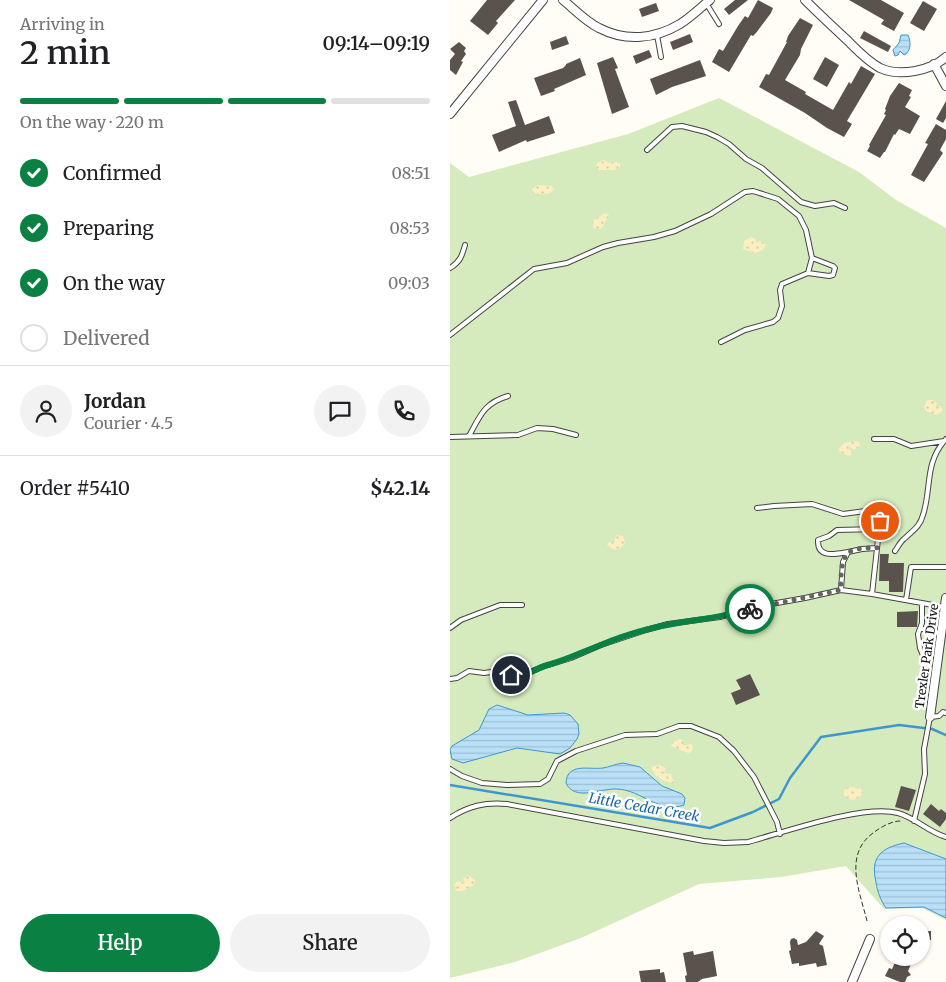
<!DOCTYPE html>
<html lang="en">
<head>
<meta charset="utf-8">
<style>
  :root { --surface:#fff; --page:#f2f2f2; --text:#202124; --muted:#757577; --line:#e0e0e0; --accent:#0b8043 }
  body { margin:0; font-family:Merriweather,serif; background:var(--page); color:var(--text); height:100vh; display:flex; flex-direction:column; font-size:19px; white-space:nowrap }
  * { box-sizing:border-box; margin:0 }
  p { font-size:16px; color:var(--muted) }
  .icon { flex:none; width:28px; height:28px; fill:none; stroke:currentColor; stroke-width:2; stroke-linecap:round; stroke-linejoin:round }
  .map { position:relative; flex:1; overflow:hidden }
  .drawer { display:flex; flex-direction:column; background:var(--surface); width:450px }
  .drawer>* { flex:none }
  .fabs { position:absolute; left:430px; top:916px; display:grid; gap:10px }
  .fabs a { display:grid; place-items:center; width:50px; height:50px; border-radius:50%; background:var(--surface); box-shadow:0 1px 4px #0004; font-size:25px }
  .pin { position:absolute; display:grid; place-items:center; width:42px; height:42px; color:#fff; margin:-21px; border:2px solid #fff; border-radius:50%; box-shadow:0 1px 5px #0007 }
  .courier { position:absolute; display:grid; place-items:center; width:50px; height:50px; margin:-25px; border:4px solid #0b8043; border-radius:50%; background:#fff; color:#222; box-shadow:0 1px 6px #0007 }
  .summary em { font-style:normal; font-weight:600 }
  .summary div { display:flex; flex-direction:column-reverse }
  .summary { display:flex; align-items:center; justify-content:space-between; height:85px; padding:0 20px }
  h1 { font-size:32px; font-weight:600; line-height:38px }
  .bar { display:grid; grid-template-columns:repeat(4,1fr); gap:8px 5px; align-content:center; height:60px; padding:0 20px }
  .bar i { height:6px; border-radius:4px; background:var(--line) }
  .bar .on { background:var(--accent) }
  .bar p { grid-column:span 4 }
  .line { display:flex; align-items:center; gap:12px; padding:0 20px; border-top:1px solid var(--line) }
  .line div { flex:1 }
  .round { display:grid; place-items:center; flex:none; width:52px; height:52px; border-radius:26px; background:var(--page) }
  ol { padding:0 20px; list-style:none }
  li { display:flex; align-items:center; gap:15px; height:55px }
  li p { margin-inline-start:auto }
  li .icon { padding:5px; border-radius:50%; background:var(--accent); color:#fff; stroke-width:4 }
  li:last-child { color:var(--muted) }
  li i { width:28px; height:28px; border:2px solid var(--line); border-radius:50% }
  .primary-button { display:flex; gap:10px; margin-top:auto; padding:10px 20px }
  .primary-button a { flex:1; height:58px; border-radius:30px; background:var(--accent); color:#fff; font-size:20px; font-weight:600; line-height:58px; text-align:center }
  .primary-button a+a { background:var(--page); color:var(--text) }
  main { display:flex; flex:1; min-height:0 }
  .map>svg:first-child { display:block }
</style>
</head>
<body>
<main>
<section class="drawer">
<div class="summary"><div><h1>2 min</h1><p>Arriving in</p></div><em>09:14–09:19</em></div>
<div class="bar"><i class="on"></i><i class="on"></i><i class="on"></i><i></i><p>On the way · 220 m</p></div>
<ol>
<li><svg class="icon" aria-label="check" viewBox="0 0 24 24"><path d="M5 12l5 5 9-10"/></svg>Confirmed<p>08:51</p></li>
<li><svg class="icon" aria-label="check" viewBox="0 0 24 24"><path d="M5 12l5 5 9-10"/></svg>Preparing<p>08:53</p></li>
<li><svg class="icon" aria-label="check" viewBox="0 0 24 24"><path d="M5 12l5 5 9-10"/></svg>On the way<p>09:03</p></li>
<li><i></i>Delivered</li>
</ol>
<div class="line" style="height:90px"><a class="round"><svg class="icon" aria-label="person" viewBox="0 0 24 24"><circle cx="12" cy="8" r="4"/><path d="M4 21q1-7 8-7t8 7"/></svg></a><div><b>Jordan</b><p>Courier · 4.5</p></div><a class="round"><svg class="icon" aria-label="chat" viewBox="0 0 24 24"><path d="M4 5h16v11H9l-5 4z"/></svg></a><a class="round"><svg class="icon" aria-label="phone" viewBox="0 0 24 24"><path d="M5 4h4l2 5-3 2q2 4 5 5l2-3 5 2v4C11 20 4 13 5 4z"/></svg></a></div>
<div class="line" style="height:65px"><div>Order #5410</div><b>$42.14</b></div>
<div class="primary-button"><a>Help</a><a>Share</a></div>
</section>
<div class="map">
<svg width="496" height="982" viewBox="0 0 496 982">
  <defs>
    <pattern id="sand-dots" width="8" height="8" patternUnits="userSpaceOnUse" patternTransform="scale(1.25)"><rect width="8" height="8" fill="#fbeec1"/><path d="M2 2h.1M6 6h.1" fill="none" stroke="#d6cba5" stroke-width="1.8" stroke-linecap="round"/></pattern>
    <pattern id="water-rules" width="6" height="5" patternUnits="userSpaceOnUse" patternTransform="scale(1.25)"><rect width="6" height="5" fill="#b9e0f7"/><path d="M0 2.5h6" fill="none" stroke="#9ebfd3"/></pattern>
  </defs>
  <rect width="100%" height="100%" fill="#fffdf5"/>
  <!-- grass -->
  <path fill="#d5ebbd" d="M269,98L409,172L446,200L496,228V920L472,908L434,909L396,866L331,877L249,884L131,938L65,962L0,978V163L19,177L178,134Z"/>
  <!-- sand -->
  <path fill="url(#sand-dots)" d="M154,160L159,163L167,162L170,164V168L164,170H148L146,167L147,163Z
    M88,185L102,186L104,191C99,195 88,195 82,192V189Z
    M155,213L159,215L152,228L149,229L143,228V221Z
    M301,237L306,239V243L310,241L313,242L316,245L313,250L305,253L293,249L294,241Z
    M477,400H483L487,403L485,407L490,406L493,411L486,415L476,411L474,407Z
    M404,441L409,442L410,446L404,450L399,446L398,448L403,453L401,455L398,456L388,450L394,443Z
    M167,535L173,536L175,543L172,547L164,550L157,545L159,542H165V538Z
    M230,739L233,740V746L240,744L243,745L242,752L238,753L221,746L222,743Z
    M209,765L216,768L214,773L221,774L224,783C215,783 204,777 201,767Z
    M399,787L410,788L413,791L411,796L403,800L397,798L393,794L395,789Z
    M18,875L25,880L24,885L13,891H6L4,884L8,881L15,883L13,879Z"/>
  <!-- water -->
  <path fill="url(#water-rules)" stroke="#3f96cf" d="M451,35H458C461,42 461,49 456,54L454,55L450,51L448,55L445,56L443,50L449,43Z
    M47,705L78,715L114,713L120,715L128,724L129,734L127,739L120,748L110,754L67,748L13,763L2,759L0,750L2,746L29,730L39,709Z
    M173,763L190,767L212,786L232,794L235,798L234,805C208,814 192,790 167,789C151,788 125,802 116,783C117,762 140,770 153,768C159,767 166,764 173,763Z
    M454,843L496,859V918L474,907L436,908C431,901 427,891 426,882C420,857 431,848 454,843Z"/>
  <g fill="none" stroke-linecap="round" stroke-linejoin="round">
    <!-- stream -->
    <path stroke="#3f96cf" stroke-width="2.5" d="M0,785L260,828L303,812L329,799L340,778L371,737L449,725L482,729L496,735"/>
  </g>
  <!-- building -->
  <path fill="#5a524d" d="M37,0H65L46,21L48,23L38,35L20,21Z
    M285,0H298L279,15L274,9Z
    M308,0L323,8L321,13L306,33L303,36L301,35L279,72L262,62L269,49L273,51L288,26L295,16L298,18Z
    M399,0H431L454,13L444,31L431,24L434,20Z
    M473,1L487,9L474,31L460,23Z
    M206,3L209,11L192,17L189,9Z
    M350,18L363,25L351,49L350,55L335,80L356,92L355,94L383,110L399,82L401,84L411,66L425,74L397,121L402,124L394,137L377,128L355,113L309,87L316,74L319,75L337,42H336L338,36Z
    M414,31L441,46L438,52L410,38Z
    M240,34L243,42L223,50L220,42Z
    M116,36L119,44L102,50L100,42Z
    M9,42L16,48L14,51L16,54L11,61L13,62L6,75L0,70V60L5,54L0,49Z
    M199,50L202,57L186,64L183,56Z
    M163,57L168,68L165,69L179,107L162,114L147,63Z
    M375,57L389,65L377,87L363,79Z
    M130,58L136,75L104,89L105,91L91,96L84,78L113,68L116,65V64Z
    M250,60L256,76L222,87L206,95L200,79Z
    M449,83L462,90L459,96L461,97L455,107L470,116L460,134L449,129L445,135L444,134L435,152H434L430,158L417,151L420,146L419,145L436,115L434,114L436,110L435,109L440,96Z
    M66,100L75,125L99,116L105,133L77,142L76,140L49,152L42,135L66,126L58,102Z
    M496,101V118L493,123L486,119Z
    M486,124L496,130V139L490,150L493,153L474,182L461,175L478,144L475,143Z
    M430,554H439L438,563H454L453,592H439V581H429Z
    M468,611L467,627H447V612Z
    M300,674L310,695L286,705L281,693L291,689L286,680Z
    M451,786L466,790L459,811L445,807Z
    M481,804L489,811L491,809L496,813V819L490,827L473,814Z
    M366,931L374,936L369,944L373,946L377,965L367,967L366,963L355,965L349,966V963L342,964L339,951L341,950L340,942L341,939L344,938L347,940L348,945L356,942Z
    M471,931H481V940L471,941Z
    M243,951L244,955L263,951L267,976L252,979L248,982H236L235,976L237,975L233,953Z
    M447,958H452L462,962L458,971L461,975L457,977L455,982H450L435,976L439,968L442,969Z
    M210,969V973L214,972L216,982H191L189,971Z"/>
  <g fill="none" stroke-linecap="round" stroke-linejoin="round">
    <defs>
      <path id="lane" d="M256,3L269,24
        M207,35L211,57
        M197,150L222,127L232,126L256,132L267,137L279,144L296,159L312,168L351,202L365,206L384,203L395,208
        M0,268C10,262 12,256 15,245
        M0,335L84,269L117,263L153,247L168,243L204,237L225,231L261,214L295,192L303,191L328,199L349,216L356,230L362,258L358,273L379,276L383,275L385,268L383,266L362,258
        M271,342L295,330L323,322L328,318L332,306L330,290L332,284L358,273
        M19,436C30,416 34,403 58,396
        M0,437L68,435L87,428L103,429L126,435
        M424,439H444L461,446L494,441
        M307,508L324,506L362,504L393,514L423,510C429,512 429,516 430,521L422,594L391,590L393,562L398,552L412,549L427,548
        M445,551C448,547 450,542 454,539C462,531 470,527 473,515C482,487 474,463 496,439
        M398,552C386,554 367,559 368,540L379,536L387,530L429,529
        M422,594L494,607
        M456,600L461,567H496
        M472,603V623L468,634L470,648L475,660
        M0,628L11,620L50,605H72
        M470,628L491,634
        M0,679L7,678L19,671L34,673L48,671L61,675H74L92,667L121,658L151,645L196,630L218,624L270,617L310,606L355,598L391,590
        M0,769L12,776L32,783L57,785L90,784L98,779L107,761L126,751L175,735L207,734L229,726H241L269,737L284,751L304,777L327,822L330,834
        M0,818C18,806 35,802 57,804L254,841L274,843L298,842C335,832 413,804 448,813C466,818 478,832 496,837
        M464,821L475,774L474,749L480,717L489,716L493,712L496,713"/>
      <path id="street" d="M113,0C124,9 136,22 149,28C176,42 205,39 230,24C241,17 250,8 260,0
        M355,0C369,14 383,27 397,40C407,50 417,61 430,68C450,77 480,71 496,57
        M484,64L496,86
        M0,114L93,0
        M480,717L496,598
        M402,982L420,939"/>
    </defs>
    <!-- lane casing -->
    <use href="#lane" stroke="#444" stroke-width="6"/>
    <!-- street casing -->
    <use href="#street" stroke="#444" stroke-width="10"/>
    <!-- path -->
    <path stroke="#333" stroke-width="1" stroke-dasharray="5 2.5" stroke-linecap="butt" d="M417,921C410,892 393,855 423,833C431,827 441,821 451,821"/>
    <!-- lane -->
    <use href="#lane" stroke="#fff" stroke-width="4"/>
    <!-- street -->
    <use href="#street" stroke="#fff" stroke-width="8"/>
  </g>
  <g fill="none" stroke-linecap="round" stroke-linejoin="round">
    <!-- done -->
    <path stroke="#646461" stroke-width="5" stroke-dasharray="0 9" d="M300,609L391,590C391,577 390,563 398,552L412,548H427L430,521"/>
    <!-- route -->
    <path stroke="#0b8043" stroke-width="6" d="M61,675C80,676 84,668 101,664C119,659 134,651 151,645C165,639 180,634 195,630C229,620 266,620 300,609"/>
  </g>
  <g text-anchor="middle" stroke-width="5" stroke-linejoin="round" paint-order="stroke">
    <!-- street labels -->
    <g font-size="12" fill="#111" stroke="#fff">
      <text transform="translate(477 656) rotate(-82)" y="4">Trexler Park Drive</text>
    </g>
    <!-- water labels -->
    <g font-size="14" font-style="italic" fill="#1768a6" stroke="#fff">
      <text transform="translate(194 807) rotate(10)" y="5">Little Cedar Creek</text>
    </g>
  </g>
</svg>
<div class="fabs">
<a><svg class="icon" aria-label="locate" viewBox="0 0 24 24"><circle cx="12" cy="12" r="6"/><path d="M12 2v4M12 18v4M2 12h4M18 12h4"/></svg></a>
</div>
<div class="pin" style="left:430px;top:521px;background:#ea580c"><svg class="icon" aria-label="bag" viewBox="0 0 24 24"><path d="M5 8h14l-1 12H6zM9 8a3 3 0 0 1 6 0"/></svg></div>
<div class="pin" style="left:61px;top:675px;background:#1f2937"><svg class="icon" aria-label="home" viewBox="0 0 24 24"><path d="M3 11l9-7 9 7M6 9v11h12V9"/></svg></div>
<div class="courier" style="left:300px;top:609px"><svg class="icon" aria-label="bike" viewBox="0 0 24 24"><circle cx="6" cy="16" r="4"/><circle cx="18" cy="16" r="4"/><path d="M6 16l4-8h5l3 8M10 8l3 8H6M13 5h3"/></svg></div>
</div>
</main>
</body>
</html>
